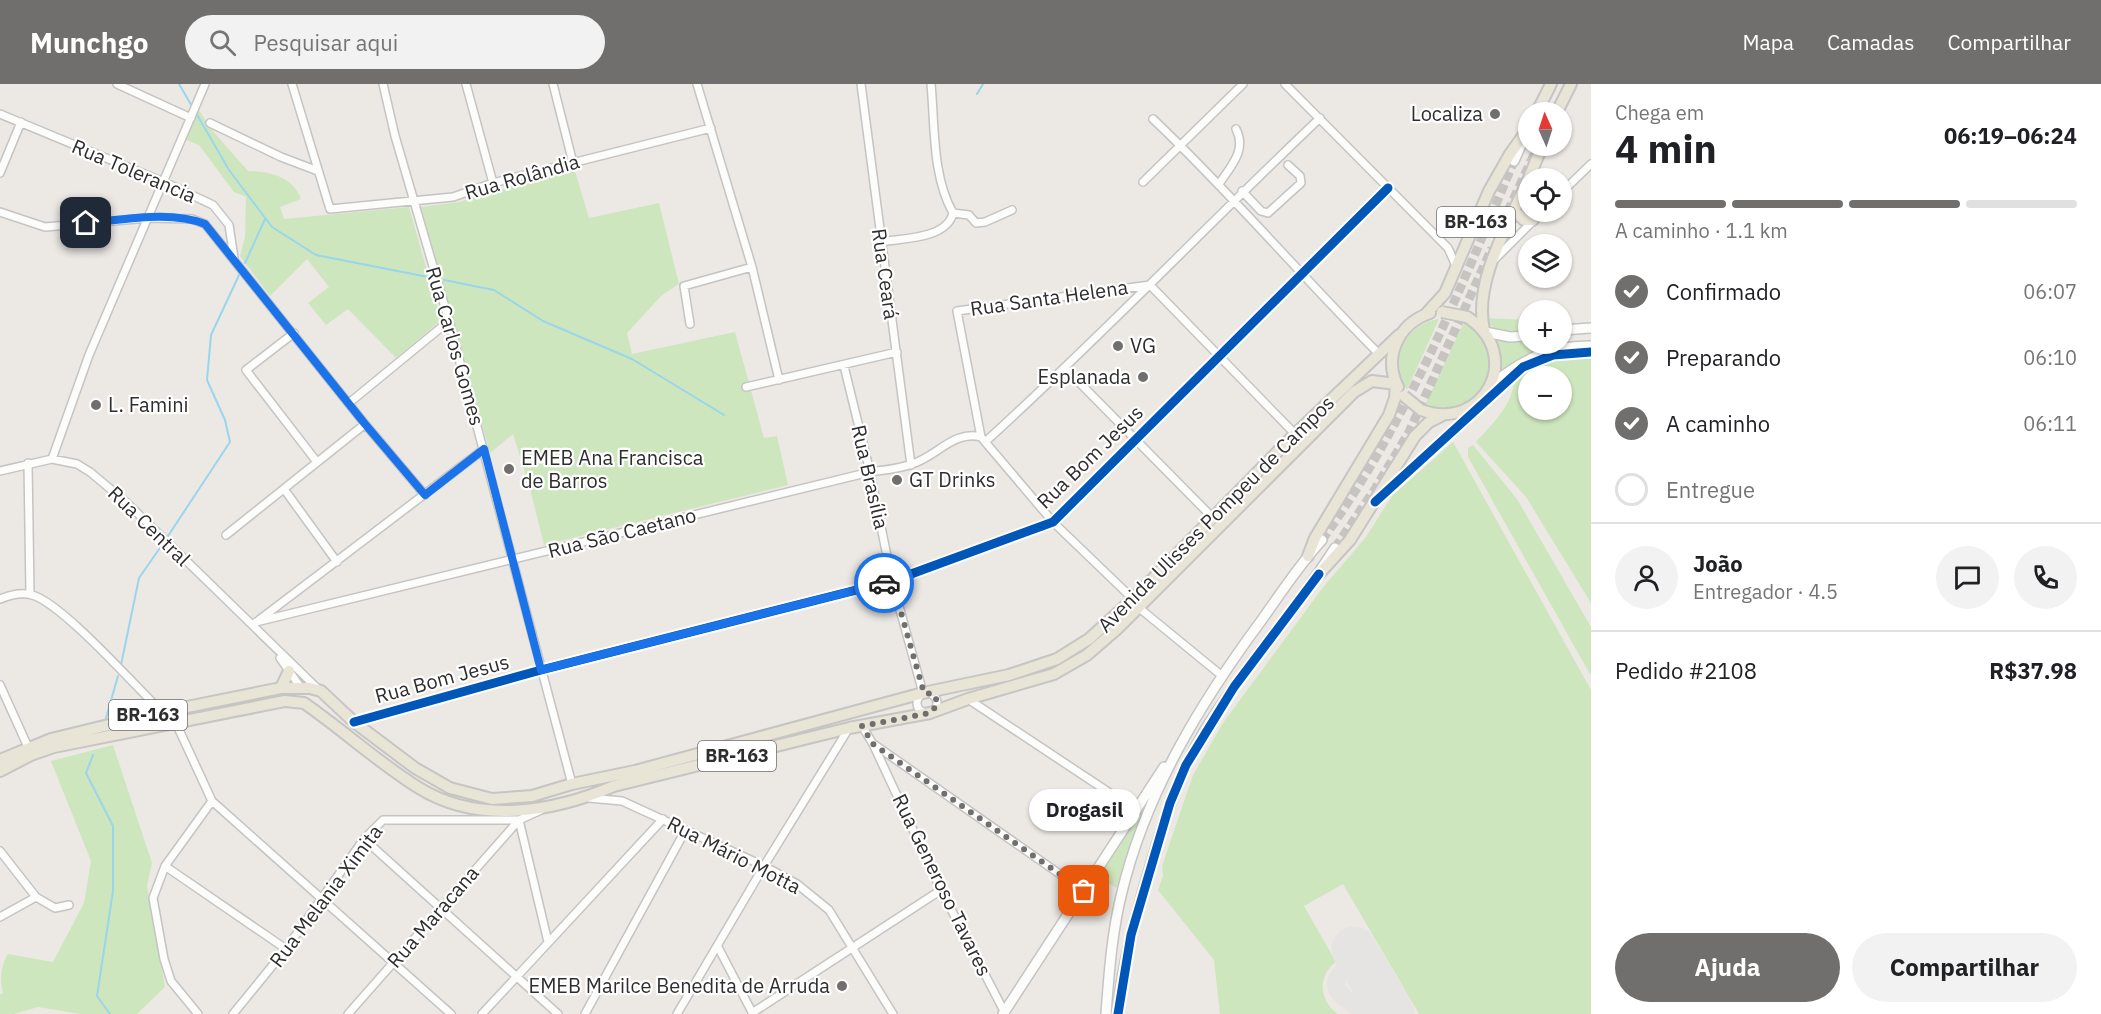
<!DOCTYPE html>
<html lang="pt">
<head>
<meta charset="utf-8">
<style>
  :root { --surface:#fff; --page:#f2f2f2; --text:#202124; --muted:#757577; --line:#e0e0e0; --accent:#706f6e }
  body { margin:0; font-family:"IBM Plex Sans",sans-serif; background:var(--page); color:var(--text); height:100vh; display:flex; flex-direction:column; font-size:22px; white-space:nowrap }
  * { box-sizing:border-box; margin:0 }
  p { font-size:20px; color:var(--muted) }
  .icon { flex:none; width:33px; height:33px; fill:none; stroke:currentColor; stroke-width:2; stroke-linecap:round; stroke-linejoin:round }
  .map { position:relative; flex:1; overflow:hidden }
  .side { display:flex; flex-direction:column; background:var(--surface); width:510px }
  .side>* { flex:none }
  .needle { width:39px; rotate:357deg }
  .tools { position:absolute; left:1518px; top:18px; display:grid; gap:12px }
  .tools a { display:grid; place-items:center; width:54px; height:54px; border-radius:50%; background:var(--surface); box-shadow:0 2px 4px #0004; font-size:30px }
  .pin { position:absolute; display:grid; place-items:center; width:51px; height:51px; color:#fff; margin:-26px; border-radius:12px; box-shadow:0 3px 9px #0006 }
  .courier { position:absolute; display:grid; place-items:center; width:60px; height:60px; margin:-30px; border:4px solid #1a73e8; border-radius:50%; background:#fff; color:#222; box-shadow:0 2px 8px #0007 }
  .bubble { position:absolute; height:42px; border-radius:21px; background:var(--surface); box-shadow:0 2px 4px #0004; font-size:20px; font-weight:700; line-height:42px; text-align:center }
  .head em { font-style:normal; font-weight:700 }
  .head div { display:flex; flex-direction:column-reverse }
  .head { display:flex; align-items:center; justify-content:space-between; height:102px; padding:0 24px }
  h1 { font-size:39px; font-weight:700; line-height:45px }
  .bar { display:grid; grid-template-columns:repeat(4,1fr); gap:9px 6px; align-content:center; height:72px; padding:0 24px }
  .bar i { height:8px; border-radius:4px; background:var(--line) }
  .bar .selected { background:var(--accent) }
  .bar p { grid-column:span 4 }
  .line { display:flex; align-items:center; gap:15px; padding:0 24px; border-top:2px solid var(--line) }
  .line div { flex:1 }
  .round { display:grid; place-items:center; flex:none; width:63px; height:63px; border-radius:32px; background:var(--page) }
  ol { padding:0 24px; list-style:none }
  li { display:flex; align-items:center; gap:18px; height:66px }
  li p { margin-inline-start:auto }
  li .icon { padding:6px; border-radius:50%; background:var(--accent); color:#fff; stroke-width:4 }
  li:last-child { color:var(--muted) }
  li i { width:33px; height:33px; border:3px solid var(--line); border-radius:50% }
  .action { display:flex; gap:12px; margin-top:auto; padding:12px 24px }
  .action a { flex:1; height:69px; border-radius:36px; background:var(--accent); color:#fff; font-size:24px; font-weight:700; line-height:69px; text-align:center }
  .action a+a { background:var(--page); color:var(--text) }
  header { display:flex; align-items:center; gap:36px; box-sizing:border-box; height:84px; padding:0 30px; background:var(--accent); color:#fff }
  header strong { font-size:28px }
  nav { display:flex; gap:33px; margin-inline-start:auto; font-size:21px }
  .search { width:420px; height:54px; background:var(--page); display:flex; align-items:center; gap:15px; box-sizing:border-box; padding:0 21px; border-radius:33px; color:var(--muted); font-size:22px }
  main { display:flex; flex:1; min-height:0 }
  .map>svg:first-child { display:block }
</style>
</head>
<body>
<header>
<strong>Munchgo</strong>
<div class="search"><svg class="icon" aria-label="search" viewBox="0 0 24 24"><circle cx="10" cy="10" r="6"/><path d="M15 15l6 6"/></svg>Pesquisar aqui</div>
<nav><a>Mapa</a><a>Camadas</a><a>Compartilhar</a></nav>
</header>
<main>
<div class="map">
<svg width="1591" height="930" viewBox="0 0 1591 930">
  <rect width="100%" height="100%" fill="#ece8e4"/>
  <!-- green -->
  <path fill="#cee6be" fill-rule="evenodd" d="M197,23L211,45L248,87C269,87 294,93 301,115L280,123L284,135L409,123L441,236L396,274L348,225L326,241L308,219L329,203L307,175L270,212L240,172L245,153L246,113L234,108L199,61L186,56Z
    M574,84L589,134L659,119L679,200L662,211L627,249L632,270L735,248L764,354L777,352L788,401L544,461L529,401L513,350L490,369L421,123L459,118Z
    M1487,234L1528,236V246C1515,249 1500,250 1489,240Z
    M1439,235L1407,306C1388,276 1405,240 1439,235Z
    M1464,238C1516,269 1485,336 1425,321Z
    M1493,254L1507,258L1528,256V260H1558L1528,270L1499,289V269Z
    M1591,271V519L1526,413L1476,358C1494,338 1512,322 1515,294C1536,278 1564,270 1591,271ZM1528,292H1562V326H1528Z
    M1453,358L1591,606V930H1419L1343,800L1304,822L1336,878C1317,892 1319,917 1338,930H1220L1214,876L1158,806L1163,792L1162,782L1193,691L1223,639L1324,502L1366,453L1392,412Z
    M1473,361L1517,415L1591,543V592L1468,373V364Z
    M113,661L152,779L147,802L165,903L137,930H81L38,923L14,930H0V910H3C0,896 0,883 8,870L53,878L84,819L91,777L51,677Z
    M1146,718L1148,719L1117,804L1096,792Z"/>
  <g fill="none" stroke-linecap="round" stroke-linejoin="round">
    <!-- stream -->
    <path stroke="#99d6ec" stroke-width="2" d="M179,0L193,24
      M977,10L983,0
      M196,29L229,86L272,143L316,171L433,194
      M245,179L265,135
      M444,196L494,206L543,237L632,275L724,331
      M168,452L230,358L225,336L207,296L211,251L240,189
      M121,581L139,494L162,461
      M106,634L118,592
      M93,671L86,689L113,742V807L97,912L110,930"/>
    <!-- taxiway -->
    <path stroke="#e6e4e2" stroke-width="18" d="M1360,875C1317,901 1339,912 1370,930"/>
    <!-- runway -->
    <path stroke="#e6e4e2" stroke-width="45" d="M1354,865L1392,930"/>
    <!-- secondary-tunnel -->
    <path stroke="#c6c3c0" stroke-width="9" stroke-dasharray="9 4.5" stroke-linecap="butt" d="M1502,140L1538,62
      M1322,456C1406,340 1459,209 1514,77
      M1335,464L1375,405L1409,348L1492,164"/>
    <defs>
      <path id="minor" d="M117,0L191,34
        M292,0L330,125L453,113L493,99L711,44
        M383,0L395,52L449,237L572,700
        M466,0L493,99
        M553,0L573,79
        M697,0L752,183L779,296
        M861,0L911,381
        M1285,0L1448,164L1457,184
        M0,30L164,98L213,121L229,141L234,174
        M1153,35C1232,110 1302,193 1379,270
        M210,39L281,73L318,87
        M0,89L21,38
        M1143,98L1243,0
        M1219,100C1231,82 1247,66 1236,45
        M1242,107L1261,127L1268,129L1301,99L1300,92L1288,81
        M1562,108L1591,80
        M0,128L45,143L148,134L192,135L205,140L365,340L425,411
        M953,129L969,131L976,139L985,138L1012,126
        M881,158C903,154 947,155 953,129C932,92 935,42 931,0
        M1495,175L1542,128
        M690,240L684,202L752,183
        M294,249L246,286L317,378
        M844,282L870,388L892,497L923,609
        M1066,285L1212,433
        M746,303L897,268
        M349,319L449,237
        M981,353L957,227L1150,201L1295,350
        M985,358C1100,254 1207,141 1320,34
        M52,375L89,271L205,0
        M28,379L30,510
        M0,387L52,375L77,380L90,388L126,418L319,606
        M284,405L337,478
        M226,451L365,340
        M0,515C10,511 21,508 32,511C62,519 135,602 162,628
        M1138,523L1221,591
        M259,536L484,365
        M256,538L870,388C884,386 899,385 912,380C937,372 954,346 981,353L1053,438L1133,515
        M280,574L301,604
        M0,601L28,663
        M917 619a10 10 0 1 1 20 0a10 10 0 1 1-20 0Z
        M968,615L1137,727
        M175,637L212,717L451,930
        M354,638L541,586L892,497L1053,438L1388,104
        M862,642L873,660L941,806L1005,929
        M875,661L1084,807
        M589,714L622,717L764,782L797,800L829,826L893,930
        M519,736L548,858
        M364,755L558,930
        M0,767L36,813L55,824L69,821
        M165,782L286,865
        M0,833L36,813
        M718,863L753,930
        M752,929L941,806
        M198,930L171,897L164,875L153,814L165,782L212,717
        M233,930L286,865L364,755L383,736H519L541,726
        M348,930L519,736
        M482,930L663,735
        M585,930L685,747
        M677,930L764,782L849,644"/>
      <path id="secondary" d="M1514,77L1522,59
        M1562,246L1591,244
        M1485,248L1510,253L1528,252
        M1491,301C1522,276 1550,261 1591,262
        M1003,930L1164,683
        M1106,930C1109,889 1112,847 1122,808C1146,708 1201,618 1261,537C1281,509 1299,481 1322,456
        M1118,930C1120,889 1132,849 1142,810C1159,751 1176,693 1208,641C1246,580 1296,526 1335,464"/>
      <path id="primary" d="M1537,28L1551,0
        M1557,28L1571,0
        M1529,94L1542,62
        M1515,127L1524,136H1533
        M1425,231L1445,209L1489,107L1510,70L1528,45
        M1484,246C1473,197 1509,140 1528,96
        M1398,303C1383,273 1398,240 1430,229
        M1421,326C1485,349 1525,270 1467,233
        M1308,472L1315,454L1389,331L1395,314L1396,300
        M1319,490L1350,456L1415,352L1429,338L1443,331
        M281,604L289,587
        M0,676L51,655L162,628L281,604H310L321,607L354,638L415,684L450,704L492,715L532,712L572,700L635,687L923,609L1009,591L1057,575L1089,555L1133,515L1295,350L1399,251
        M0,687L31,671L54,663L285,617L304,619C343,646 380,680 419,704C479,741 553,728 614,702L849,644L930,629L968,615L1054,590L1087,571L1117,545L1354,308L1372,297L1396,300"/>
    </defs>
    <!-- minor casing -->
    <use href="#minor" stroke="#c5c4c5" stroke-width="10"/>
    <!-- secondary casing -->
    <use href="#secondary" stroke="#c5c4c5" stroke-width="12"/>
    <!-- primary casing -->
    <use href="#primary" stroke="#c6c5c4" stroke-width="14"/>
    <!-- minor -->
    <use href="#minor" stroke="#fcfcfb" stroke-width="7"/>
    <!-- secondary -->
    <use href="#secondary" stroke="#fcfcfb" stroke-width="9"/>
    <!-- primary -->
    <use href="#primary" stroke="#e8e4d6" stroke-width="10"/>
    <defs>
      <path id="primary-bridge" d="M1442,228L1467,233
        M1404,312L1421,326"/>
    </defs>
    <!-- primary-bridge casing -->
    <use href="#primary-bridge" stroke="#c6c5c4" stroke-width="14" stroke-linecap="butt"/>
    <!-- primary-bridge -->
    <use href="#primary-bridge" stroke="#e8e4d6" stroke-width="10"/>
    <defs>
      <path id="cycleway" d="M1375,418L1523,283L1553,271L1591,268
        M354,638L541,586L892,497L1053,438L1388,104
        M1118,930L1131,851L1170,719L1186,681L1234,603L1319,490"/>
    </defs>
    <!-- cycleway casing -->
    <use href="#cycleway" stroke="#fff" stroke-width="13"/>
    <!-- cycleway -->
    <use href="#cycleway" stroke="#0057b8" stroke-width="9"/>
  </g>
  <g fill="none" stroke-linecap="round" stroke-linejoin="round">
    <!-- done -->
    <path stroke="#706f6e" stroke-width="6" stroke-dasharray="0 10.8" d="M884,499L892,497L924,609L934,610L938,620L930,629L862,642L873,660L1084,807"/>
    <!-- route -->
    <path stroke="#1a73e8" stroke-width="8" d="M86,139C123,136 170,126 205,140L365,340L425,411L484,365L541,586L884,499"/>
  </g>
  <!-- markers -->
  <g fill="#706f6e" stroke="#fff" stroke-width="2">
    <circle cx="1495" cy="30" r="6"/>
    <circle cx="1118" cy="262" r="6"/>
    <circle cx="1143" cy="293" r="6"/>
    <circle cx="96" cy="321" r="6"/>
    <circle cx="509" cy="385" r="6"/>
    <circle cx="897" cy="396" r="6"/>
    <circle cx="842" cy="902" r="6"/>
  </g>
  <g text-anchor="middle" stroke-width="4.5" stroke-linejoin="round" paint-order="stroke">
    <!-- shield labels -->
    <g fill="#fff" stroke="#6d6d6d" stroke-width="1.5">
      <rect x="1437" y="123" width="78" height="30" rx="4.5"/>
      <rect x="109" y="616" width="78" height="30" rx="4.5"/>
      <rect x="698" y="657" width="78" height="30" rx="4.5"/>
    </g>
    <g font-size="18" font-weight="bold" fill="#2e2e2e">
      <text x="1476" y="144">BR-163</text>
      <text x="148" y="637">BR-163</text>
      <text x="737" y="678">BR-163</text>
    </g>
    <!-- poi labels -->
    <g font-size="20" fill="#2e2e2e" stroke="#fff" text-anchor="start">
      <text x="1483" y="37" text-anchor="end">Localiza</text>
      <text x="1130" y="269">VG</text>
      <text x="1131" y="300" text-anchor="end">Esplanada</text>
      <text x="108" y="328">L. Famini</text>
      <text x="521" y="381">EMEB Ana Francisca<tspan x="521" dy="23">de Barros</tspan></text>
      <text x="909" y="403">GT Drinks</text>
      <text x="830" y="909" text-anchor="end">EMEB Marilce Benedita de Arruda</text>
    </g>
    <!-- street labels -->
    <g font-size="20" fill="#2e2e2e" stroke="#fff">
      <text transform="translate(134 87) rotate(23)" y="7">Rua Tolerancia</text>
      <text transform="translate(522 93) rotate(-16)" y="7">Rua Rolândia</text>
      <text transform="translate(885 190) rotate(82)" y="7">Rua Ceará</text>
      <text transform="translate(1049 214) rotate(-8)" y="7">Rua Santa Helena</text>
      <text transform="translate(455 262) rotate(74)" y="7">Rua Carlos Gomes</text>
      <text transform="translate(1090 373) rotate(-44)" y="7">Rua Bom Jesus</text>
      <text transform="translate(870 393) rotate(77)" y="7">Rua Brasília</text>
      <text transform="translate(1216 430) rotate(-45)" y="7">Avenida Ulisses Pompeu de Campos</text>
      <text transform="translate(149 442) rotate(44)" y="7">Rua Central</text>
      <text transform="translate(622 449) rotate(-14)" y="7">Rua São Caetano</text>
      <text transform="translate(442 595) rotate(-15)" y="7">Rua Bom Jesus</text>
      <text transform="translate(734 771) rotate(27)" y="7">Rua Mário Motta</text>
      <text transform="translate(942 801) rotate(64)" y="7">Rua Generoso Tavares</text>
      <text transform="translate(326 812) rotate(-53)" y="7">Rua Melania Ximita</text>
      <text transform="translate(433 833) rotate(-49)" y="7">Rua Maracana</text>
    </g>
  </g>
</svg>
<div class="tools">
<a><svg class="needle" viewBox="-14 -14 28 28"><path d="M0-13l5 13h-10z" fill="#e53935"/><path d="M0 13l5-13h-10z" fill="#757577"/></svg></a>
<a><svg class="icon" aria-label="locate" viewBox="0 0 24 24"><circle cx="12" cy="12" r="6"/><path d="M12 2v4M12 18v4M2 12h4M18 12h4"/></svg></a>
<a><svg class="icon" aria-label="layers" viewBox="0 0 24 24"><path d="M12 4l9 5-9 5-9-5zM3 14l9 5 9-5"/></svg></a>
<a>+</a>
<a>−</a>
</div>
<div class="pin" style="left:1084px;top:807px;background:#ea580c"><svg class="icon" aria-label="bag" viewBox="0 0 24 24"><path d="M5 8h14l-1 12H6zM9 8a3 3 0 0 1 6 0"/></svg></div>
<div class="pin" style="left:86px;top:139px;background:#1f2937"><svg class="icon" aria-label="home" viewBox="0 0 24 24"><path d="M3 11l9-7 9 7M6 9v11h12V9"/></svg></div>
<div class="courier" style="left:884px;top:499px"><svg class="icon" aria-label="car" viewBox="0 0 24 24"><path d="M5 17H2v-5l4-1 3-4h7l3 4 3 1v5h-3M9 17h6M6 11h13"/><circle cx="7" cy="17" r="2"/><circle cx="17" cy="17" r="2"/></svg></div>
<div class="bubble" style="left:1029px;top:705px;width:111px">Drogasil</div>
</div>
<section class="side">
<div class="head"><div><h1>4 min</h1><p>Chega em</p></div><em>06:19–06:24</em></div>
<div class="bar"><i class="selected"></i><i class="selected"></i><i class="selected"></i><i></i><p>A caminho · 1.1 km</p></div>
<ol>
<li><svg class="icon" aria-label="check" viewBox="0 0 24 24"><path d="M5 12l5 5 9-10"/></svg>Confirmado<p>06:07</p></li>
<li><svg class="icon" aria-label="check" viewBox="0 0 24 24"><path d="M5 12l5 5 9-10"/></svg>Preparando<p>06:10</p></li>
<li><svg class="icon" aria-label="check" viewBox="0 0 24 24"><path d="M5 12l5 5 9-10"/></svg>A caminho<p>06:11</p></li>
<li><i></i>Entregue</li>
</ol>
<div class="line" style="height:108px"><a class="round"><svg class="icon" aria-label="person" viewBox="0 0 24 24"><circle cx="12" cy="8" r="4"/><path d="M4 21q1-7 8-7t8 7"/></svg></a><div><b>João</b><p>Entregador · 4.5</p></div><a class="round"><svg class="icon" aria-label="chat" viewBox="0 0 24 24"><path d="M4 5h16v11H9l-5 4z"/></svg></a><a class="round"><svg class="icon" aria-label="phone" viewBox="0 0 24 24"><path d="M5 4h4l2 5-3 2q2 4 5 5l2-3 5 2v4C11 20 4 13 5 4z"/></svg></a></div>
<div class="line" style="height:78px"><div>Pedido #2108</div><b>R$37.98</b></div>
<div class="action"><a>Ajuda</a><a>Compartilhar</a></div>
</section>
</main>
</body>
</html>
